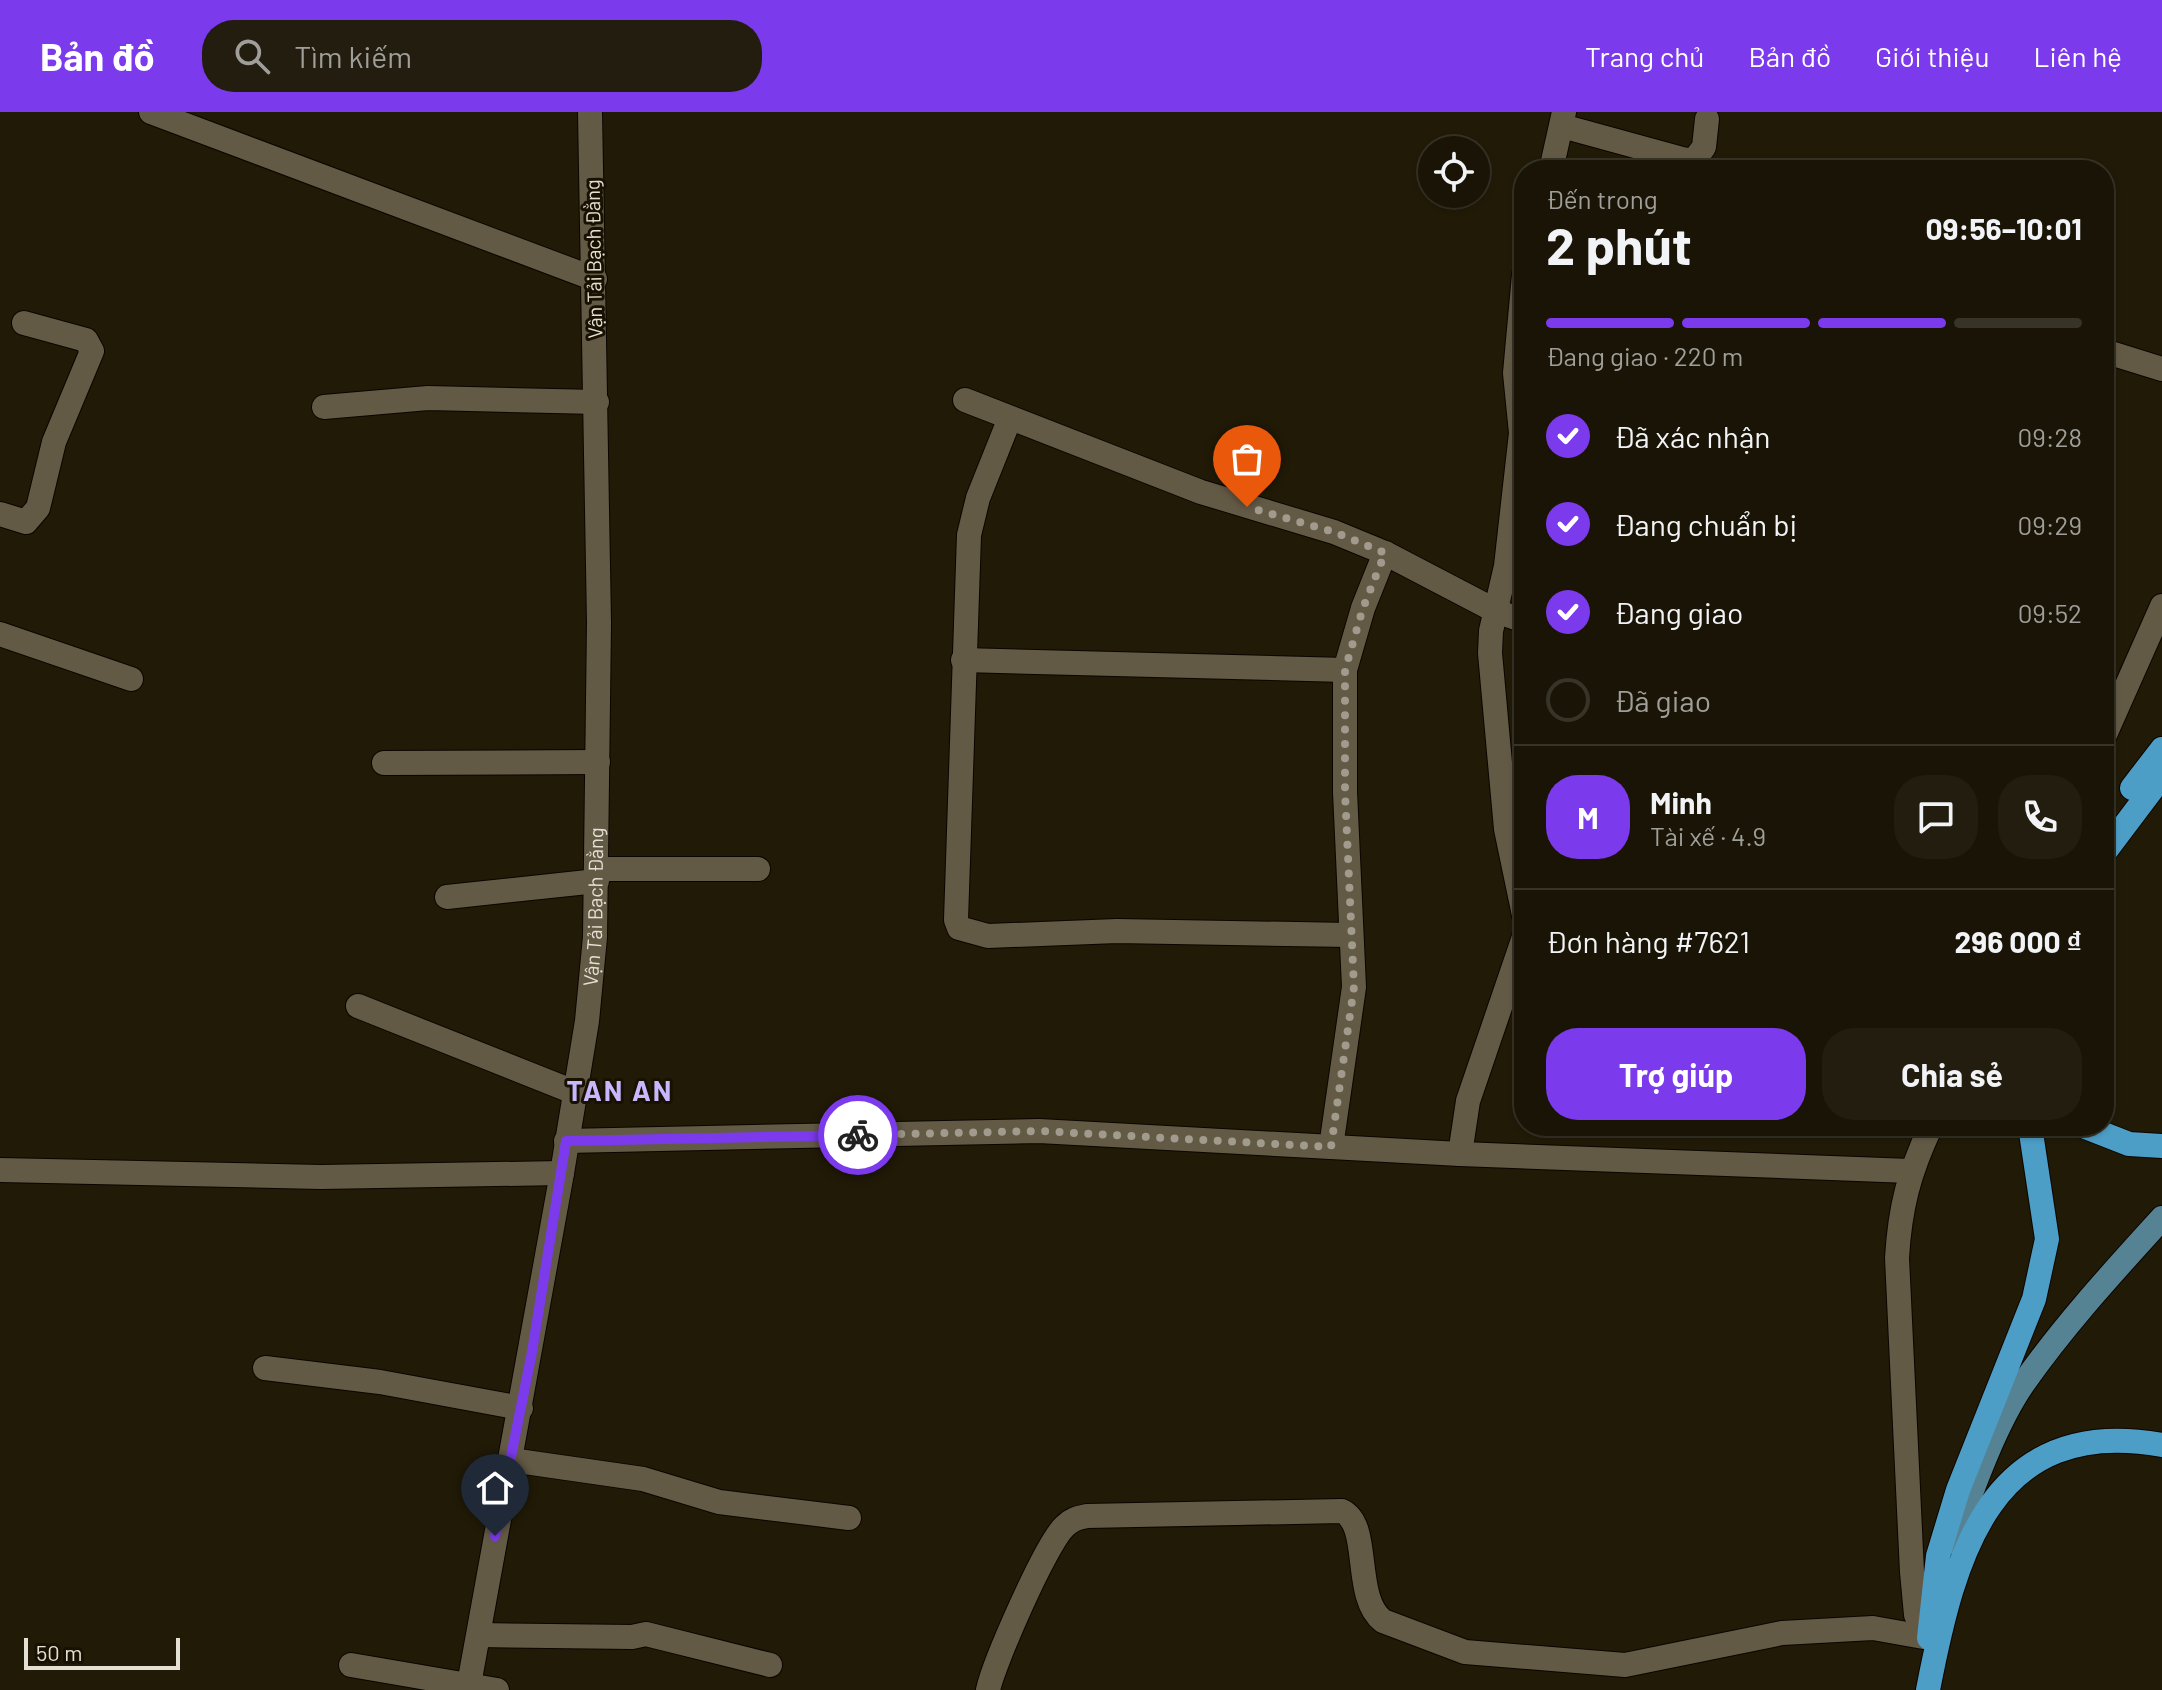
<!DOCTYPE html>
<html lang="vi">
<head>
<meta charset="utf-8">
<style>
  :root { --surface:#191405; --page:#221d0f; --text:#f1f3f6; --muted:#9f9e9a; --line:#373327; --accent:#7c3aed }
  body { margin:0; font-family:Barlow,sans-serif; background:var(--page); color:var(--text); height:100vh; display:flex; flex-direction:column; font-size:30px; white-space:nowrap }
  * { box-sizing:border-box; margin:0 }
  p { font-size:26px; color:var(--muted) }
  .icon { flex:none; width:44px; height:44px; fill:none; stroke:currentColor; stroke-width:2; stroke-linecap:round; stroke-linejoin:round }
  .map { position:relative; flex:1; overflow:hidden }
  .side { position:absolute; left:1514px; top:48px; width:600px; height:976px; display:flex; flex-direction:column; background:var(--surface); border-radius:32px; box-shadow:0 2px 6px #0004,0 0 0 2px var(--line) }
  .side>* { flex:none }
  .buttons { position:absolute; left:1418px; top:24px; display:grid; gap:16px }
  .buttons a { display:grid; place-items:center; width:72px; height:72px; border-radius:50%; background:var(--surface); box-shadow:0 2px 6px #0004,0 0 0 2px var(--line); font-size:40px }
  .scale { position:absolute; left:24px; bottom:20px; width:156px; box-sizing:border-box; padding-left:8px; border:4px solid #e5e0d4; border-top:0; font-size:22px; line-height:28px; white-space:nowrap; color:#e5e0d4; -webkit-text-stroke:6px #181101; paint-order:stroke }
  .pin { position:absolute; display:grid; place-items:center; width:68px; height:68px; color:#fff; margin:-82px -34px; border-radius:50% 50% 50% 0; rotate:-45deg; box-shadow:0 0 8px #0007 }
  .pin .icon { rotate:45deg }
  .courier { position:absolute; display:grid; place-items:center; width:80px; height:80px; margin:-40px; border:6px solid #7c3aed; border-radius:50%; background:#fff; color:#222; box-shadow:0 2px 10px #0007 }
  .headline em { font-style:normal; font-weight:700 }
  .headline div { display:flex; flex-direction:column-reverse }
  .headline { display:flex; align-items:center; justify-content:space-between; height:136px; padding:0 32px }
  h1 { font-size:52px; font-weight:700; line-height:60px }
  .bar { display:grid; grid-template-columns:repeat(4,1fr); gap:12px 8px; align-content:center; height:96px; padding:0 32px }
  .bar i { height:10px; border-radius:6px; background:var(--line) }
  .bar .current { background:var(--accent) }
  .bar p { grid-column:span 4 }
  .line { display:flex; align-items:center; gap:20px; padding:0 32px; border-top:2px solid var(--line) }
  .line div { flex:1 }
  .round { display:grid; place-items:center; flex:none; width:84px; height:84px; border-radius:32px; background:var(--page) }
  ol { padding:0 32px; list-style:none }
  li { display:flex; align-items:center; gap:24px; height:88px }
  li p { margin-inline-start:auto }
  li .icon { padding:8px; border-radius:50%; background:var(--accent); color:#fff; stroke-width:4 }
  li:last-child { color:var(--muted) }
  li i { width:44px; height:44px; border:4px solid var(--line); border-radius:50% }
  .cta { display:flex; gap:16px; margin-top:auto; padding:16px 32px }
  .cta a { flex:1; height:92px; border-radius:32px; background:var(--accent); color:#fff; font-size:32px; font-weight:700; line-height:92px; text-align:center }
  .cta a+a { background:var(--page); color:var(--text) }
  header { display:flex; align-items:center; gap:48px; box-sizing:border-box; height:112px; padding:0 40px; background:var(--accent); color:#fff }
  header strong { font-size:38px }
  nav { display:flex; gap:44px; margin-inline-start:auto; font-size:28px }
  .search { width:560px; height:72px; background:var(--page); display:flex; align-items:center; gap:20px; box-sizing:border-box; padding:0 28px; border-radius:32px; color:var(--muted); font-size:30px }
  .map>svg:first-child { display:block }
</style>
</head>
<body>
<header>
<strong>Bản đồ</strong>
<div class="search"><svg class="icon" aria-label="search" viewBox="0 0 24 24"><circle cx="10" cy="10" r="6"/><path d="M15 15l6 6"/></svg>Tìm kiếm</div>
<nav><a>Trang chủ</a><a>Bản đồ</a><a>Giới thiệu</a><a>Liên hệ</a></nav>
</header>
<div class="map">
<svg width="2162" height="1578" viewBox="0 0 2162 1578">
  <rect width="100%" height="100%" fill="#211a07"/>
  <g fill="none" stroke-linecap="round" stroke-linejoin="round">
    <defs>
      <g id="minor">
        <path d="M151,0L595,167"/>
        <path d="M1562,14L1686,48L1695,47L1704,35L1707,7"/>
        <path d="M1551,58L1564,0"/>
        <path d="M1524,163L1515,261L1521,321L1506,454L1491,519L1490,541L1506,717L1524,803"/>
        <path d="M2104,239L2162,257"/>
        <path d="M965,288L1201,380L1334,420L1385,441L1496,499L1524,509"/>
        <path d="M324,295L428,286L597,290"/>
        <path d="M1010,306L978,386L969,423L956,808L959,816L988,824L1117,819L1350,823"/>
        <path d="M0,402L26,410L38,396L54,330L92,239L86,228L24,211"/>
        <path d="M0,522L131,567"/>
        <path d="M963,548L1345,558"/>
        <path d="M2104,625L2162,494"/>
        <path d="M384,651L598,650"/>
        <path d="M597,757H758"/>
        <path d="M447,785L597,769"/>
        <path d="M358,894L574,980"/>
        <path d="M566,1029L1039,1019L1460,1042L1910,1059"/>
        <path d="M1331,1035L1354,875L1345,680V558L1363,496L1385,441"/>
        <path d="M1460,1042L1468,989L1524,825"/>
        <path d="M0,1058L321,1065L562,1061"/>
        <path d="M265,1256L380,1270L521,1296"/>
        <path d="M511,1348L643,1367L719,1390L849,1406"/>
        <path d="M479,1523L632,1525L646,1522L770,1553"/>
        <path d="M1929,1526L1916,1503L1912,1460L1897,1146C1900,1095 1909,1061 1931,1014"/>
        <path d="M351,1553L497,1578"/>
        <path id="s1" d="M468,1578L562,1061L587,909L595,825L599,511L590,0"/>
        <path d="M988,1578C994,1551 1046,1431 1065,1414C1072,1407 1078,1406 1087,1404L1342,1399C1372,1413 1352,1485 1383,1509L1465,1540L1625,1553L1782,1521L1873,1516L1929,1526"/>
      </g>
      <path id="major" d="M1953,1430C1971,1381 1994,1314 2023,1272C2064,1213 2114,1159 2162,1106"/>
      <path id="highway" d="M2132,676L2162,637
        M2104,741L2162,664
        M2083,1014L2129,1032L2162,1034
        M1929,1526L1938,1444L1958,1378L2034,1187L2047,1127L2030,1014
        M1928,1578C1954,1444 1990,1302 2162,1333"/>
    </defs>
    <!-- minor casing -->
    <use href="#minor" stroke="#0b0500" stroke-width="26"/>
    <!-- major casing -->
    <use href="#major" stroke="#0b0500" stroke-width="26"/>
    <!-- highway casing -->
    <use href="#highway" stroke="#0b0500" stroke-width="26"/>
    <!-- minor -->
    <use href="#minor" stroke="#635a46" stroke-width="24"/>
    <!-- major -->
    <use href="#major" stroke="#558393" stroke-width="24"/>
    <!-- highway -->
    <use href="#highway" stroke="#4c9ec7" stroke-width="24"/>
  </g>
  <g fill="none" stroke-linecap="round" stroke-linejoin="round">
    <!-- done -->
    <path stroke="#a09b8c" stroke-width="8" stroke-dasharray="0 14.4" d="M858,1023L1039,1019L1331,1035L1354,875L1345,680V558L1363,496L1385,441L1334,420L1247,395"/>
    <!-- route -->
    <path stroke="#7c3aed" stroke-width="10" d="M495,1424L532,1240L566,1029L858,1023"/>
  </g>
  <g text-anchor="middle" stroke-width="6" stroke-linejoin="round" paint-order="stroke">
    <!-- street labels -->
    <g font-size="20" fill="#e5e0d4" stroke="#181101">
      <text transform="translate(594 147) rotate(-91)" y="7">Vận Tải Bạch Đằng</text>
      <text dy="7" stroke="none"><textPath href="#s1" startOffset="794">Vận Tải Bạch Đằng</textPath></text>
    </g>
    <!-- district labels -->
    <g font-size="28" font-weight="bold" letter-spacing="2" fill="#c7b7fe" stroke="#181101">
      <text x="620" y="989">TAN AN</text>
    </g>
  </g>
</svg>
<div class="buttons">
<a><svg class="icon" aria-label="locate" viewBox="0 0 24 24"><circle cx="12" cy="12" r="6"/><path d="M12 2v4M12 18v4M2 12h4M18 12h4"/></svg></a>
</div>
<div class="scale">50 m</div>
<div class="pin" style="left:1247px;top:395px;background:#ea580c"><svg class="icon" aria-label="bag" viewBox="0 0 24 24"><path d="M5 8h14l-1 12H6zM9 8a3 3 0 0 1 6 0"/></svg></div>
<div class="pin" style="left:495px;top:1424px;background:#1f2937"><svg class="icon" aria-label="home" viewBox="0 0 24 24"><path d="M3 11l9-7 9 7M6 9v11h12V9"/></svg></div>
<div class="courier" style="left:858px;top:1023px"><svg class="icon" aria-label="bike" viewBox="0 0 24 24"><circle cx="6" cy="16" r="4"/><circle cx="18" cy="16" r="4"/><path d="M6 16l4-8h5l3 8M10 8l3 8H6M13 5h3"/></svg></div>
<section class="side">
<div class="headline"><div><h1>2 phút</h1><p>Đến trong</p></div><em>09:56–10:01</em></div>
<div class="bar"><i class="current"></i><i class="current"></i><i class="current"></i><i></i><p>Đang giao · 220 m</p></div>
<ol>
<li><svg class="icon" aria-label="check" viewBox="0 0 24 24"><path d="M5 12l5 5 9-10"/></svg>Đã xác nhận<p>09:28</p></li>
<li><svg class="icon" aria-label="check" viewBox="0 0 24 24"><path d="M5 12l5 5 9-10"/></svg>Đang chuẩn bị<p>09:29</p></li>
<li><svg class="icon" aria-label="check" viewBox="0 0 24 24"><path d="M5 12l5 5 9-10"/></svg>Đang giao<p>09:52</p></li>
<li><i></i>Đã giao</li>
</ol>
<div class="line" style="height:144px"><b class="round" style="background:var(--accent);color:#fff">M</b><div><b>Minh</b><p>Tài xế · 4.9</p></div><a class="round"><svg class="icon" aria-label="chat" viewBox="0 0 24 24"><path d="M4 5h16v11H9l-5 4z"/></svg></a><a class="round"><svg class="icon" aria-label="phone" viewBox="0 0 24 24"><path d="M5 4h4l2 5-3 2q2 4 5 5l2-3 5 2v4C11 20 4 13 5 4z"/></svg></a></div>
<div class="line" style="height:104px"><div>Đơn hàng #7621</div><b>296 000 ₫</b></div>
<div class="cta"><a>Trợ giúp</a><a>Chia sẻ</a></div>
</section>
</div>
</body>
</html>
